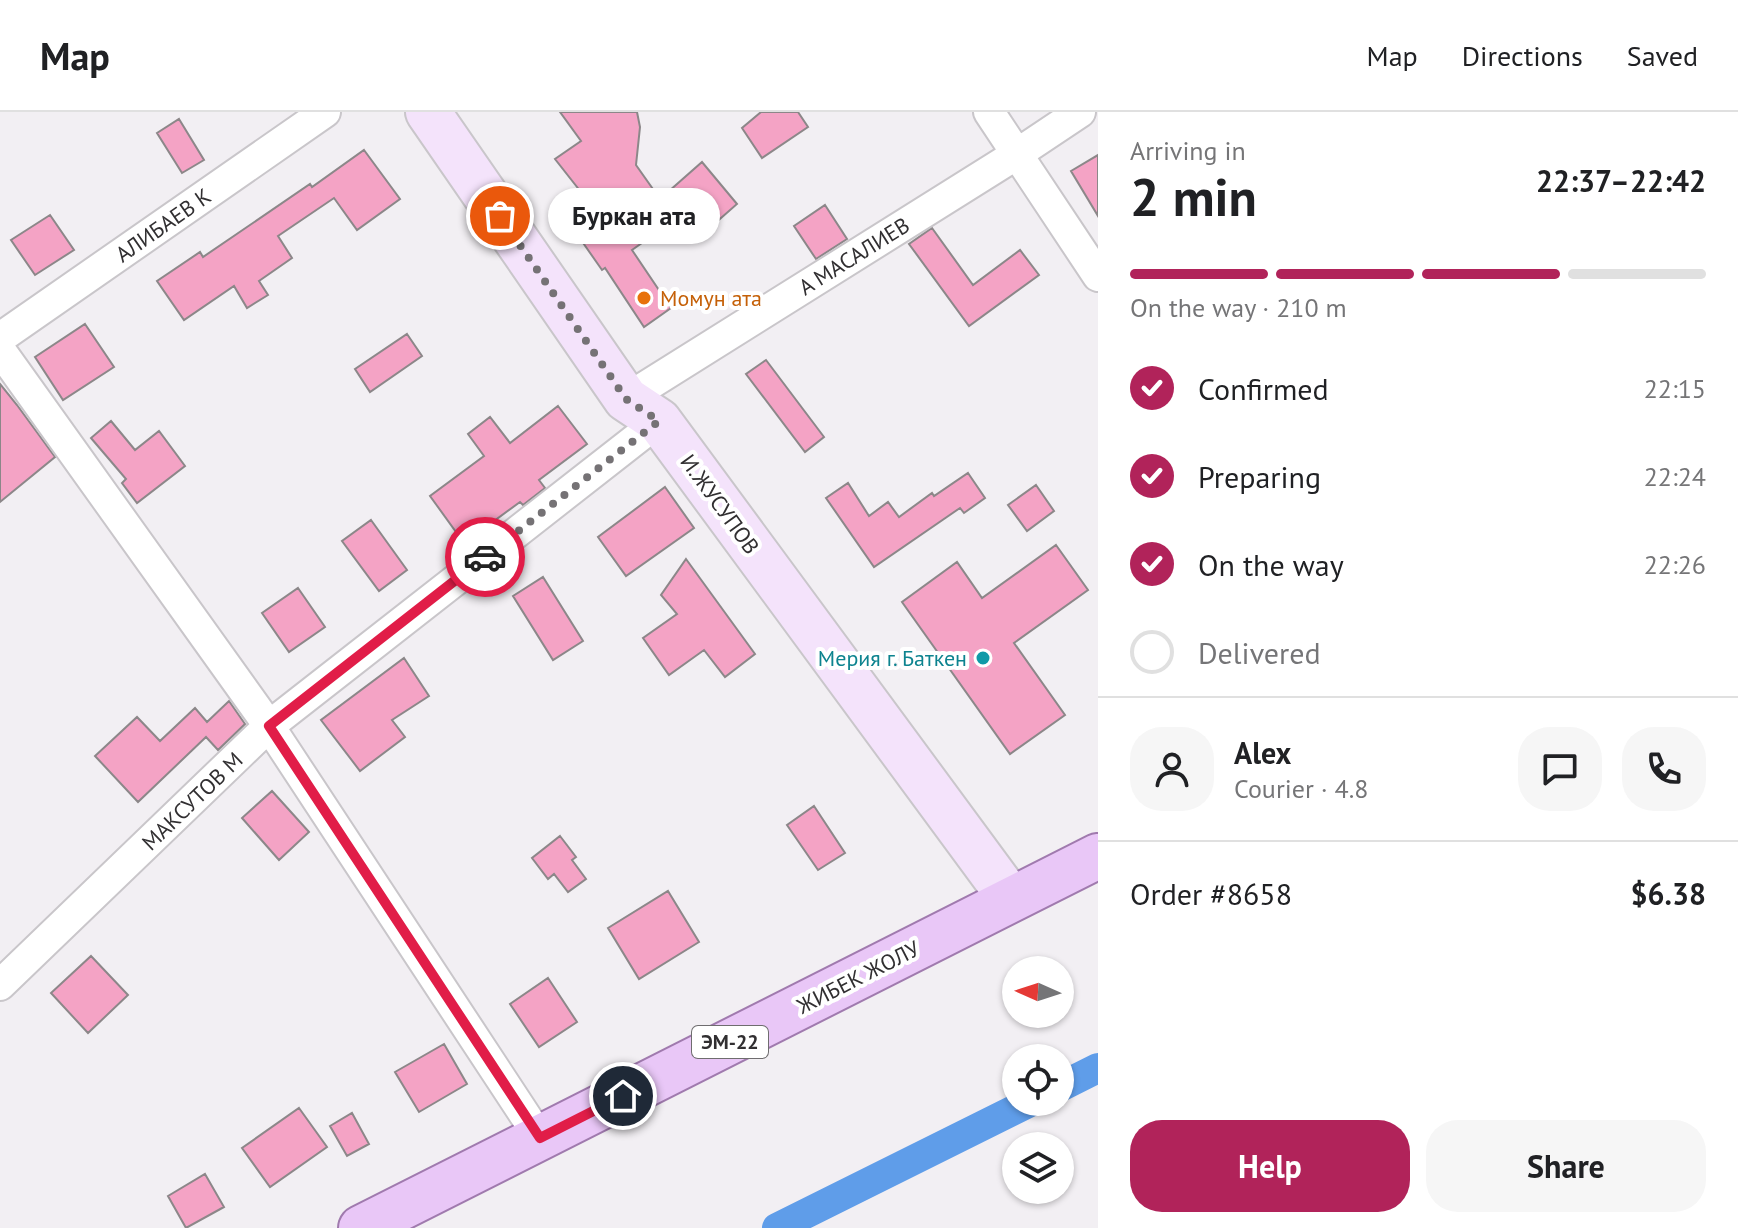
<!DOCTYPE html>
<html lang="en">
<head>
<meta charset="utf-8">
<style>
  :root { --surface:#fff; --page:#f6f6f6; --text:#202124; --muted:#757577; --line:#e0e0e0; --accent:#b1235a }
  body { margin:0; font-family:"PT Sans",sans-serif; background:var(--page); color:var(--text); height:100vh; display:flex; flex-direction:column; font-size:30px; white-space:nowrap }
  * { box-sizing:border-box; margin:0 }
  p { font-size:26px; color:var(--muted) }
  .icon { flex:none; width:44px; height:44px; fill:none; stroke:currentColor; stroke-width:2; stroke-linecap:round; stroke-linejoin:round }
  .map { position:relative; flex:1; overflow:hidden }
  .panel { display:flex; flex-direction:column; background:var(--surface); width:640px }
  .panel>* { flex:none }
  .needle { width:52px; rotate:273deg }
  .tools { position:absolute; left:1002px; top:844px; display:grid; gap:16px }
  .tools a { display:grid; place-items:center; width:72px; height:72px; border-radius:50%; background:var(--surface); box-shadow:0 2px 6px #0004; font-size:40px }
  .pin { position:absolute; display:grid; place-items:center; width:68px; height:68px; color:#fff; margin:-34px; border:4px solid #fff; border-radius:50%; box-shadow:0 2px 8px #0007 }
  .courier { position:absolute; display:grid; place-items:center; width:80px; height:80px; margin:-40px; border:6px solid #e11d48; border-radius:50%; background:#fff; color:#222; box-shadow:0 2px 10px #0007 }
  .bubble { position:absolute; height:56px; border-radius:28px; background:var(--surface); box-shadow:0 2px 6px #0004; font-size:26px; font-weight:700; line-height:56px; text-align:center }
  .headline em { font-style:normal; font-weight:700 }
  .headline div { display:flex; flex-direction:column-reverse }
  .headline { display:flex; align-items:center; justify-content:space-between; height:136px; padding:0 32px }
  h1 { font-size:52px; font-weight:700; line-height:60px }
  .bar { display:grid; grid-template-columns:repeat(4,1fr); gap:12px 8px; align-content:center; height:96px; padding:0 32px }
  .bar i { height:10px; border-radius:6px; background:var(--line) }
  .bar .on { background:var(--accent) }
  .bar p { grid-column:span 4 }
  .line { display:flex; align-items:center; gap:20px; padding:0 32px; border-top:2px solid var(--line) }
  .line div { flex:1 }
  .round { display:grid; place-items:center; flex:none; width:84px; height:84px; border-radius:32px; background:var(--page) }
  ol { padding:0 32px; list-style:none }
  li { display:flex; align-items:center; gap:24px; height:88px }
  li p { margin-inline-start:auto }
  li .icon { padding:8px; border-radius:50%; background:var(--accent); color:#fff; stroke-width:4 }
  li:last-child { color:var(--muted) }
  li i { width:44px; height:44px; border:4px solid var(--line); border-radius:50% }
  .action { display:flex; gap:16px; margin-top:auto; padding:16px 32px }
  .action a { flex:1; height:92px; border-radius:32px; background:var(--accent); color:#fff; font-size:32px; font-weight:700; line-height:92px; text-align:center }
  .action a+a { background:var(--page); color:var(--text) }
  header { display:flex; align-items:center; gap:48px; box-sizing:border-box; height:112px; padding:0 40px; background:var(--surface); border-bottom:2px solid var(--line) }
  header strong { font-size:38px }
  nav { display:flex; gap:44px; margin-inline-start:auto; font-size:28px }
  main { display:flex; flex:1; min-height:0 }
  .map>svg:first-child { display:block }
</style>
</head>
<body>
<header>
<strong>Map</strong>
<nav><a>Map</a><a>Directions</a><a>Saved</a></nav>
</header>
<main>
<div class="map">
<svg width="1098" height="1116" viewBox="0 0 1098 1116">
  <rect width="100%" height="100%" fill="#f2eff3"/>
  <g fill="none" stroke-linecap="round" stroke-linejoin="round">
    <!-- canal -->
    <path stroke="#5f9de9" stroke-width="30" d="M1060,975L1098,956
      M777,1116L1030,990"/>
  </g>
  <!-- building -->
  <path fill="#f4a3c5" stroke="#8c8789" stroke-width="2" d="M560,0H637L640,15L636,53L660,87L702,50L737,92L713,113L696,93L632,138L671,196L644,215L605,156L602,158L565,105L588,89L555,47L581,29Z
    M761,0H798L808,15L762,46L742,16Z
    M179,7L204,48L182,61L157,21Z
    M364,38L400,87L357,118L334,86L278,124L292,146L259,169L268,183L247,196L234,174L184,208L157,169L200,140L203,145L310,72L312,75Z
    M1098,43V104L1071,59Z
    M825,93L847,127L816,147L794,114Z
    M50,103L74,138L35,163L11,128Z
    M932,116L973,173L1020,138L1039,163L969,214L909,132Z
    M85,212L114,255L63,288L35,245Z
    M407,222L422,244L370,280L355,257Z
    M766,248L824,325L805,340L746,262Z
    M0,272L17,293L55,345L0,390Z
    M558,294L587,332L539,368L545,376L523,393L520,390L464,431L430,384L484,344L468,322L490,305L510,331Z
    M111,309L135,338L159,319L185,354L137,391L122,371L126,367L91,326Z
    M968,361L985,386L964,401L960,396L874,455L826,386L848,371L869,404L888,390L899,405L932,381L934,384Z
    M1036,373L1054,399L1027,419L1008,393Z
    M665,375L694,416L626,464L598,425Z
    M371,408L407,458L379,479L342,429Z
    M1056,433L1088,478L1014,531L1065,603L1010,642L902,490L957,450L982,486Z
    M686,447L755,542L725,565L704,538L669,563L643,526L677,502L661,483Z
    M543,465L583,529L553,548L513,484Z
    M298,476L325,515L289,540L262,501Z
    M404,546L429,584L392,608L405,625L360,659L321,608Z
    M229,589L245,612L218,638L206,625L138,690L95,644L137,605L160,629L195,596L207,610Z
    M272,679L309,720L279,748L242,706Z
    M814,694L845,741L818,758L787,713Z
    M560,724L576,745L572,748L586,767L568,780L554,762L548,767L532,746Z
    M668,779L699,830L639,867L608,816Z
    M91,844L128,883L88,921L51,881Z
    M548,866L577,910L539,935L510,892Z
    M444,932L467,972L419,1000L395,960Z
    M299,996L327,1035L270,1075L242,1036Z
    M352,1001L369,1032L347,1044L330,1014Z
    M205,1062L224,1095L186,1116L168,1084Z"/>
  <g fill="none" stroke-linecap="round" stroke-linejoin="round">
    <defs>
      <path id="street" d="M989,0L1098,164
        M0,226L325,0
        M0,238L269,614L540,1026
        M626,287L1017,42L1080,0
        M0,873L269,614L659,309"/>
      <path id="secondary" d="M428,0L626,287L659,309L1011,787"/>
      <path id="primary" d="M361,1116L1098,744"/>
    </defs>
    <!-- street casing -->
    <use href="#street" stroke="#c9c6ca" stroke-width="34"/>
    <!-- secondary casing -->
    <use href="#secondary" stroke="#c9c6ca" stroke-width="48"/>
    <!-- primary casing -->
    <use href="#primary" stroke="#a07aae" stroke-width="48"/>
    <!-- street -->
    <use href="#street" stroke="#fff" stroke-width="30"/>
    <!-- secondary -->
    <use href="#secondary" stroke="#f4e3fb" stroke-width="44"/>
    <!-- primary -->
    <use href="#primary" stroke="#e9c7f7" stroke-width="44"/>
  </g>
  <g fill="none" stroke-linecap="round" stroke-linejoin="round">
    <!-- done -->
    <path stroke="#757275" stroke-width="8" stroke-dasharray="0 14.4" d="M485,445L659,309L626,287L500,104"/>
    <!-- route -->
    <path stroke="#e11d48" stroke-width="10" d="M485,445L269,614L540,1026L623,984"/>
  </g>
  <!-- markers -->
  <circle fill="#e8710a" stroke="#fff" stroke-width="3" cx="644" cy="186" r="8"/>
  <circle fill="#0f9aa8" stroke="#fff" stroke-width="3" cx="983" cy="546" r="8"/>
  <g text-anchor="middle" stroke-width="8" stroke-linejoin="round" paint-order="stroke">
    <!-- shield labels -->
    <rect fill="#fff" stroke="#6f6d6f" stroke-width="2" x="692" y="914" width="76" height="32" rx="6"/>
    <g font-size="20" font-weight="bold" fill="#312f31">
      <text x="730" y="937">ЭМ-22</text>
    </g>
    <!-- street labels -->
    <g font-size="22" fill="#312f31" stroke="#fff">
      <text transform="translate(163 113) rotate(-35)" y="8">АЛИБАЕВ К</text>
      <text transform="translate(854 144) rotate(-32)" y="8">А МАСАЛИЕВ</text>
      <text transform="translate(720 392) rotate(54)" y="8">И.ЖУСУПОВ</text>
      <text transform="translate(192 689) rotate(-44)" y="8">МАКСУТОВ М</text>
      <text transform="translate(858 865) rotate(-27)" y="8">ЖИБЕК ЖОЛУ</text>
    </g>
    <!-- food labels -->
    <g font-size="22" fill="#c56008" stroke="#fff" text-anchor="start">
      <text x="660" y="194">Момун ата</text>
    </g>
    <!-- culture labels -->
    <g font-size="22" fill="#0d838f" stroke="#fff" text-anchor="end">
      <text x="967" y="554">Мерия г. Бaткен</text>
    </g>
  </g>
</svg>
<div class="tools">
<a><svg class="needle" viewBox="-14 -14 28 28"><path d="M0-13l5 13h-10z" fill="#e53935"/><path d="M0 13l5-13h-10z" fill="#757577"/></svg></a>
<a><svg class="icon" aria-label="locate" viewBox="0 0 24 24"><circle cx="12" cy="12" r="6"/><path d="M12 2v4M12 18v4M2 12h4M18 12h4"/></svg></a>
<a><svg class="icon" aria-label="layers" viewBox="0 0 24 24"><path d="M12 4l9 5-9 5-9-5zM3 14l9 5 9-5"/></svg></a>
</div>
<div class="pin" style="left:500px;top:104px;background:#ea580c"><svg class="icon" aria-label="bag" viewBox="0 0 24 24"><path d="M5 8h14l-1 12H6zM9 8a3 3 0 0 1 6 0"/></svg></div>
<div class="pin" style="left:623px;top:984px;background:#1f2937"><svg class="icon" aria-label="home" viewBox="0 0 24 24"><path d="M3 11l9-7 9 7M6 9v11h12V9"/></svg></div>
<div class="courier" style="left:485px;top:445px"><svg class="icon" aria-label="car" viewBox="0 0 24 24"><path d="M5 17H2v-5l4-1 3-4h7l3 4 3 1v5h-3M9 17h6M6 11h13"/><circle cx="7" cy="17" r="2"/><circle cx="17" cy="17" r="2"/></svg></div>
<div class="bubble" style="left:548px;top:76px;width:172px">Буркан ата</div>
</div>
<section class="panel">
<div class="headline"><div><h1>2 min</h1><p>Arriving in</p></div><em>22:37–22:42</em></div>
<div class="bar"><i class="on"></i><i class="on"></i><i class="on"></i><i></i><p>On the way · 210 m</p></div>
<ol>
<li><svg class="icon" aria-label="check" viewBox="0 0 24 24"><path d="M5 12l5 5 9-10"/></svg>Confirmed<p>22:15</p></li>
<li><svg class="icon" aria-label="check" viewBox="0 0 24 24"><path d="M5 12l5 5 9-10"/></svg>Preparing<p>22:24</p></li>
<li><svg class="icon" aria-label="check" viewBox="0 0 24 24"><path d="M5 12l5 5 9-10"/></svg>On the way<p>22:26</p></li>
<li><i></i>Delivered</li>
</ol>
<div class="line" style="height:144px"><a class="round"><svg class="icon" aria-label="person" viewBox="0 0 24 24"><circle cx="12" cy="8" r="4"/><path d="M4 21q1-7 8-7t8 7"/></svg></a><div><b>Alex</b><p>Courier · 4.8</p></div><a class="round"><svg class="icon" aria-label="chat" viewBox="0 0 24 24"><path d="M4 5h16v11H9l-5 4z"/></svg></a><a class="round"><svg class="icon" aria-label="phone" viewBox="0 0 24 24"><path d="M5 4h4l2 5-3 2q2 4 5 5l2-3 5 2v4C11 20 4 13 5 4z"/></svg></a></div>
<div class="line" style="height:104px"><div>Order #8658</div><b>$6.38</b></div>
<div class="action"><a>Help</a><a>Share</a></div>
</section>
</main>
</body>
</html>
